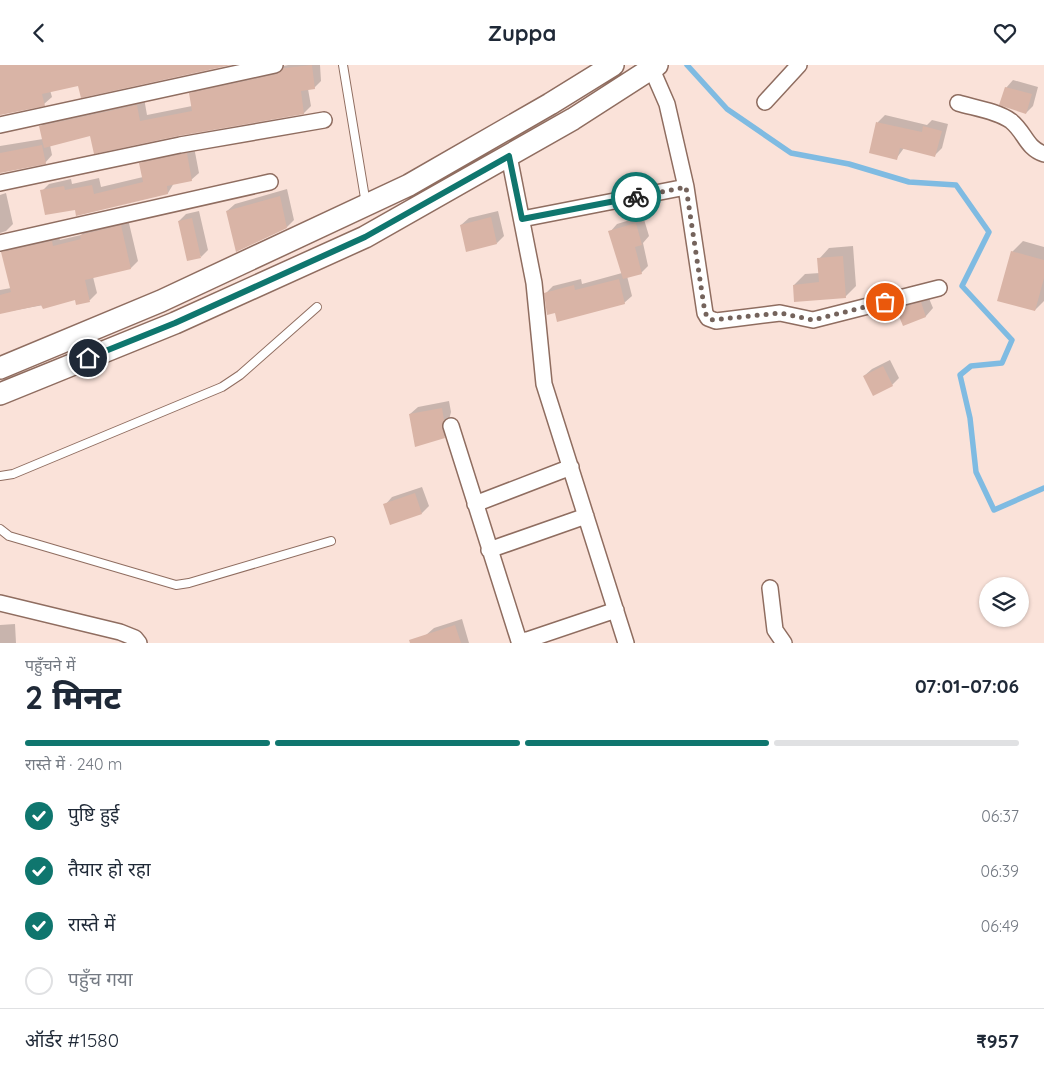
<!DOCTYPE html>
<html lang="hi">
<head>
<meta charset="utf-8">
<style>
  :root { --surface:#fff; --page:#f6f6f7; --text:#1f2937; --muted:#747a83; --line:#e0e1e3; --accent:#0f766e }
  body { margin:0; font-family:Quicksand,"Noto Sans Devanagari",sans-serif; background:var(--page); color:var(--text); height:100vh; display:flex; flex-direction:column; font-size:19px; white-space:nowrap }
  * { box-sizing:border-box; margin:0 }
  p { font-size:16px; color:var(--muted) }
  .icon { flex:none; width:28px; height:28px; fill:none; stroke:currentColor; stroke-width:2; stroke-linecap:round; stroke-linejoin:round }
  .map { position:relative; height:578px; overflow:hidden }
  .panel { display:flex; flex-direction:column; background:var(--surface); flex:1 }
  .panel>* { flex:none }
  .controls { position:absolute; left:979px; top:512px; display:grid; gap:10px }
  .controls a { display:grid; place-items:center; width:50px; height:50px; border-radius:50%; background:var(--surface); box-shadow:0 1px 4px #0004; font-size:25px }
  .pin { position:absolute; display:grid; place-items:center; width:42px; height:42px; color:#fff; margin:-21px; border:2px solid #fff; border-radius:50%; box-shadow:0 1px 5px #0007 }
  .courier { position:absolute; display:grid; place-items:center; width:50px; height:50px; margin:-25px; border:4px solid #0f766e; border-radius:50%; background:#fff; color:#222; box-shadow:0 1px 6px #0007 }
  .headline em { font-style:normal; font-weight:800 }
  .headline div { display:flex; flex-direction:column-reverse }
  .headline { display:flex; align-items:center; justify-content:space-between; height:85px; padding:0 25px }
  h1 { font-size:32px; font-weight:800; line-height:38px }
  .bar { display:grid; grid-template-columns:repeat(4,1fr); gap:8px 5px; align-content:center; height:60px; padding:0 25px }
  .bar i { height:6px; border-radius:4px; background:var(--line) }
  .bar .selected { background:var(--accent) }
  .bar p { grid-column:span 4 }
  .line { display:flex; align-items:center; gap:12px; padding:0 25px; border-top:1px solid var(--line) }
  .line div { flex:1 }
  ol { padding:0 25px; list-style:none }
  li { display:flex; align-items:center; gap:15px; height:55px }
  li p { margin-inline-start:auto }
  li .icon { padding:5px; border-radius:50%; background:var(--accent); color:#fff; stroke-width:4 }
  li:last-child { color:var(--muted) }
  li i { width:28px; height:28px; border:2px solid var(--line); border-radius:50% }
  header { display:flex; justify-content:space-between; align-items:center; height:65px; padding:0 25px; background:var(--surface); font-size:22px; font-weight:800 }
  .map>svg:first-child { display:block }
</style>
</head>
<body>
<header><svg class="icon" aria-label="back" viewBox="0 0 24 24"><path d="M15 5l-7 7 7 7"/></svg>Zuppa<svg class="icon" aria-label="heart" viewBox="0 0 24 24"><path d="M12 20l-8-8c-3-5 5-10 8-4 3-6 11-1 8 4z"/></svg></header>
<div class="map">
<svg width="1044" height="578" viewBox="0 0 1044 578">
  <rect width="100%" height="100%" fill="#fae2d9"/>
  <!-- shadow -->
  <path fill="#0003" d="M0,0H226L79,19L50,25L52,32L44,39L0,49Z
    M288,0H320L321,16L314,23L308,24L311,41L304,48L91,69L50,80L52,90L45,98L0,107V81L43,74L41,61L48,54L144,33L147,50L192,41L191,29L198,22Z
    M1013,15L1038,22L1033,41L1026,48L1006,23Z
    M885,50L927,60L932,55L948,59L942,83L935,90L904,83L896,94L870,87L878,57Z
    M194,82L199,108L191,115L174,118L168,128L76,143L42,126L49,119L71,114L72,119L99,113L101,122L143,112L141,99L148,91Z
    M287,124L294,155L287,162L227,146L235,139Z
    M6,128L13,159L6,166L0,168V130Z
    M199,146L208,185L201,192L179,156L186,149Z
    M498,146L504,171L497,178L461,160L469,153Z
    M643,151L649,171L643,178L648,201L641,208L627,211L632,231L624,238L556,247L546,228L553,221L581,214L582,219L622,208L610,167L617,159Z
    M128,154L138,196L131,203L93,212L97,228L90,235L77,239L76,234L0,248V225L11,223L3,188L10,181L58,170L60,175L81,170L88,163Z
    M1023,176L1044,182V236L1035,245L1012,187Z
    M853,181L856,221L845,232L794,220L805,209L820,208L819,194L829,183Z
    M928,231L933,243L926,251L904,259L898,244L905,237Z
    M890,295L899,313L892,320L864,311L872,304Z
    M449,336L451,347L449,355L452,365L444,372L416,380L410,349L418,342Z
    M422,422L429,441L422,448L385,440L392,432Z
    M462,554L469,578H429L426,570L434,563Z
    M15,559L16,578H0V560Z"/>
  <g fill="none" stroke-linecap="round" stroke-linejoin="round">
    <!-- stream -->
    <path stroke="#7fbbe2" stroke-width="5.5" d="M687,0L727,44L791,88L849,99L909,117L956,120L989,167L962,221L1012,275L1002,298L971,301L960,310L970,353L976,407L994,445L1044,423"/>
  </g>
  <!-- building -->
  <path fill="#d9b4a6" d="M0,0H231L81,33L78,21L42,29L45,41L0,50Z
    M312,0L315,24L301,26L304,49L178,71L94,89L90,71L44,83L39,61L137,40L140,56L192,46L189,28L277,9L284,3Z
    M1005,22L1032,29L1026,49L999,40Z
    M876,57L922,67L923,61L942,66L935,92L900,83L897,95L869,88Z
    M42,80L46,99L0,108V88Z
    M187,88L192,116L167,121L168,129L76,151L75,145L45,150L40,125L64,121L65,125L92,120L94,129L143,117L139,98Z
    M280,131L287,163L236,187L226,146Z
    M491,152L497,179L466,187L460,160Z
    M192,153L201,193L187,196L178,156Z
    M636,158L642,180L635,182L642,209L623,214L608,166Z
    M121,160L131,204L85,215L90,237L76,240L75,235L43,244L41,240L0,249V230L11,227L1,187L52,176L53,181L81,174L80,170Z
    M1011,186L1044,195V213L1035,246L997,236Z
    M843,191L846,233L794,237L793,220L819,217L817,193Z
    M619,214L625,239L557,257L555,248L547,250L544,228L574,220L575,225Z
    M921,237L926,252L903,261L896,244Z
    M883,301L893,321L873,331L863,311Z
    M442,343L444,355L442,363L445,373L415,382L409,349Z
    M415,428L422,449L390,460L383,439Z
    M455,560L461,578H410L409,575Z"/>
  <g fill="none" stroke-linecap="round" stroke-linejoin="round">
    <defs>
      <path id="lane" d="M343,0L366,139
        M0,411L13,409L222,322L240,310L317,242
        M0,464L9,471L176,520L189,518L331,476"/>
      <path id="street" d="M650,0L667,39L686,122
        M765,37L799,0
        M958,38C975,43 997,46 1011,56C1025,67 1026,83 1044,89
        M0,60L275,0
        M509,91L534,218L544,319L626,578
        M0,118L180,80L324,55
        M522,154L686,122L705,248L708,253L716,256L780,248L813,255L939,223
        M0,178L270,117
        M451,361L519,576L527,575L616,545
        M475,439L571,402
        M489,485L586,451
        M770,523L775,565L784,578
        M0,538L120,567L135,573L139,578"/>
      <path id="secondary" d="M0,303L161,236L409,120L550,39L613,0
        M0,329L175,258L365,172L573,54L657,0"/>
    </defs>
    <!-- lane casing -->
    <use href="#lane" stroke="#8f6d60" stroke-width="10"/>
    <!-- street casing -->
    <use href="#street" stroke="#8f6d60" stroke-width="18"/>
    <!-- secondary casing -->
    <use href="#secondary" stroke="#8f6d60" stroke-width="24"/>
    <!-- lane -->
    <use href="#lane" stroke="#fff" stroke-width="8"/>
    <!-- street -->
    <use href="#street" stroke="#fff" stroke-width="15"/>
    <!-- secondary -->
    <use href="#secondary" stroke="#fff" stroke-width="21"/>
  </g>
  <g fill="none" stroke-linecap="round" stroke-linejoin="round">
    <!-- done -->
    <path stroke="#74635c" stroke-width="5" stroke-dasharray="0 9" d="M636,132L686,122L705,248L711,255L780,248L813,255L885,237"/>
    <!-- route -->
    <path stroke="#0f766e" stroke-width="6" d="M88,293L175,258L365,172L509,91L522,154L636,132"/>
  </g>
</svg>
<div class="controls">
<a><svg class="icon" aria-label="layers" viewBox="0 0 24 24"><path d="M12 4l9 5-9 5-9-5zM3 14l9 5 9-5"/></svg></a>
</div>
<div class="pin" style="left:885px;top:237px;background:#ea580c"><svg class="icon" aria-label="bag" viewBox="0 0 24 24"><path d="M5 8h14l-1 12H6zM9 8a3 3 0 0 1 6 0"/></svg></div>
<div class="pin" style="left:88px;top:293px;background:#1f2937"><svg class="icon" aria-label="home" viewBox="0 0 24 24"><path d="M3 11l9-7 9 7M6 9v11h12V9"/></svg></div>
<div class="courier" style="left:636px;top:132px"><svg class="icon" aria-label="bike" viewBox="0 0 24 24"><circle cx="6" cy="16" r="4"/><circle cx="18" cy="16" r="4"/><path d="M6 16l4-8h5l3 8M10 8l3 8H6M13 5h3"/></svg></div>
</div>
<section class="panel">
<div class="headline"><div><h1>2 मिनट</h1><p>पहुँचने में</p></div><em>07:01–07:06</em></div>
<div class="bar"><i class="selected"></i><i class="selected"></i><i class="selected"></i><i></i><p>रास्ते में · 240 m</p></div>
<ol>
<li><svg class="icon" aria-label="check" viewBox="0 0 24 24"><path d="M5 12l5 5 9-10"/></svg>पुष्टि हुई<p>06:37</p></li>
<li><svg class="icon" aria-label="check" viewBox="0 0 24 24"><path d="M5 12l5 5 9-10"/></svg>तैयार हो रहा<p>06:39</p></li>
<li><svg class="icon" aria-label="check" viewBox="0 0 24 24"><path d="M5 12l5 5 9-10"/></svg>रास्ते में<p>06:49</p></li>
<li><i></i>पहुँच गया</li>
</ol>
<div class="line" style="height:65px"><div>ऑर्डर #1580</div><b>₹957</b></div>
</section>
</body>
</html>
